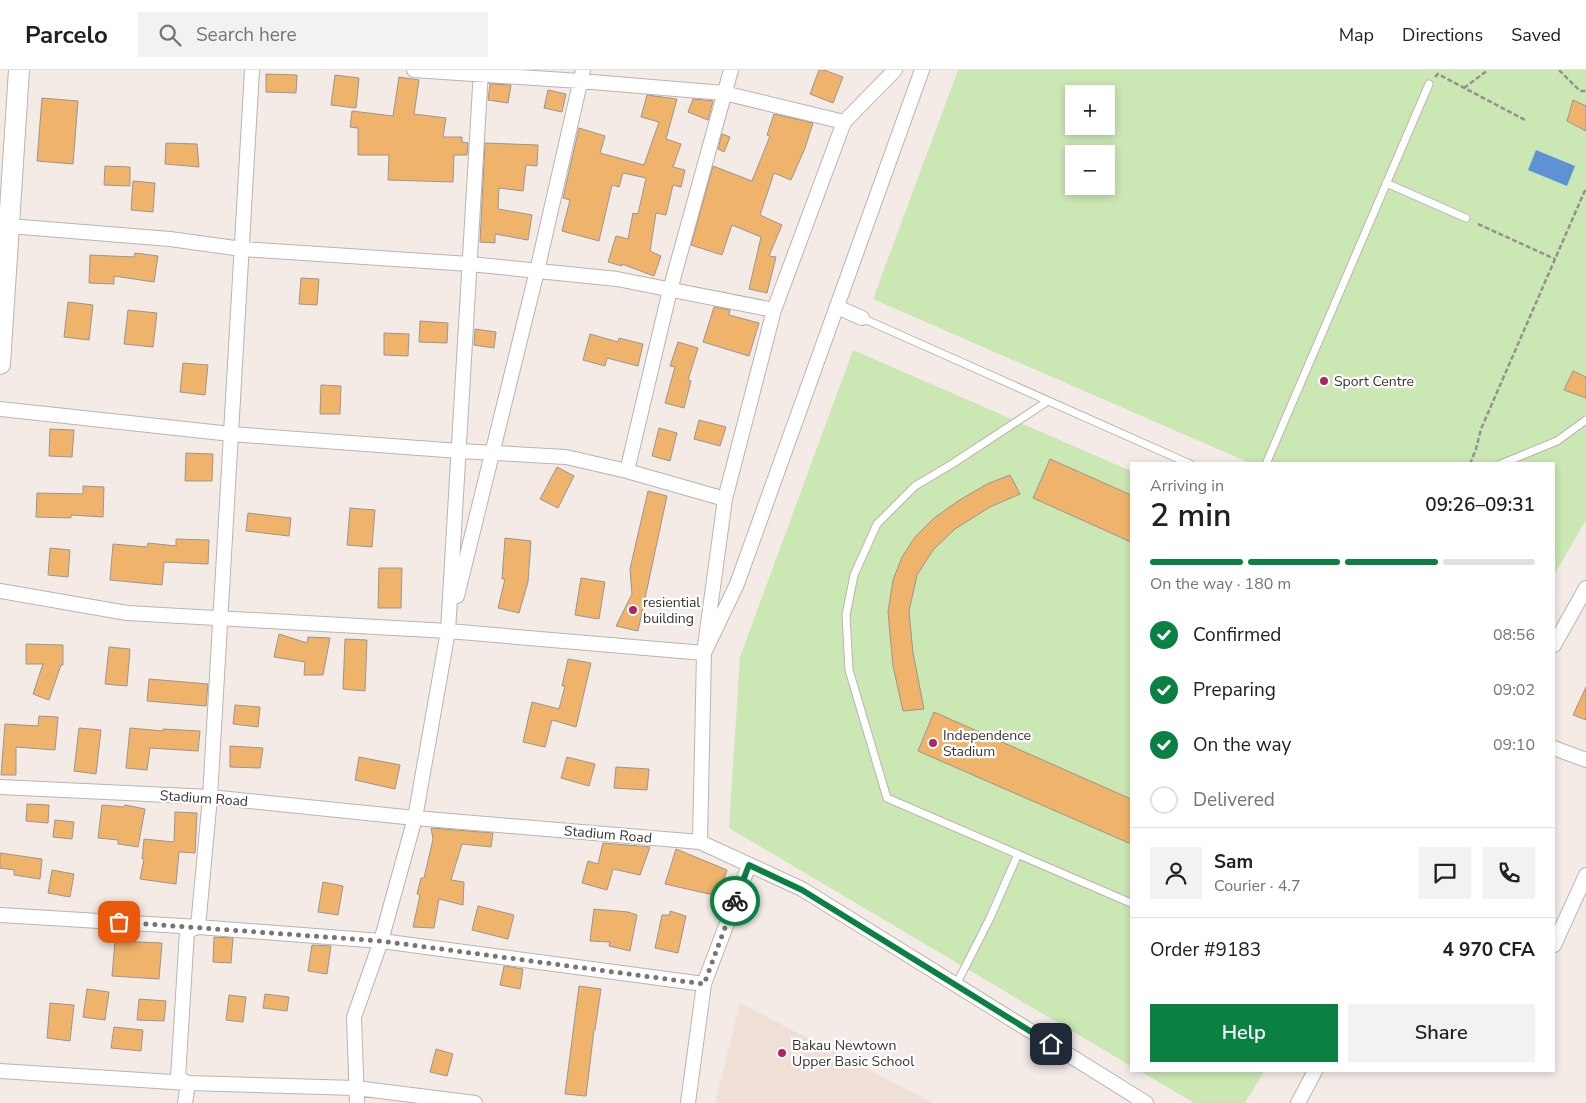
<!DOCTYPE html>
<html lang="en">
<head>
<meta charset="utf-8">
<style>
  :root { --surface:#fff; --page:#f2f2f2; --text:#202124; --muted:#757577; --line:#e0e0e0; --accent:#0b8043 }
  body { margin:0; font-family:"Nunito Sans",sans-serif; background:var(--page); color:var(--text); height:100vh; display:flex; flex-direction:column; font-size:19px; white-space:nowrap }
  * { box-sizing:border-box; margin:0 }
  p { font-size:16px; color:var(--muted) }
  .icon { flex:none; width:28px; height:28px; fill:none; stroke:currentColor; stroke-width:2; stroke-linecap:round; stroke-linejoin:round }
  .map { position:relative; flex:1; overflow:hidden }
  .sheet { position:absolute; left:1130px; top:392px; width:425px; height:610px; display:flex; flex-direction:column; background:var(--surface); border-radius:0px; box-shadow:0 2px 8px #0003 }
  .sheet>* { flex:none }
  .controls { position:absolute; left:1065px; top:15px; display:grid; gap:10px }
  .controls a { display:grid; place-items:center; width:50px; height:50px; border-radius:0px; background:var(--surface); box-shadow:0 2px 8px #0003; font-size:25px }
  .pin { position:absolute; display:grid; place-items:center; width:42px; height:42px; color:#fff; margin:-21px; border-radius:10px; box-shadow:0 2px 8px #0006 }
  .courier { position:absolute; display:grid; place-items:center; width:50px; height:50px; margin:-25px; border:4px solid #0b8043; border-radius:50%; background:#fff; color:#222; box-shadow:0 1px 6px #0007 }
  .summary em { font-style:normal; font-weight:600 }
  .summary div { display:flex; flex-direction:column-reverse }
  .summary { display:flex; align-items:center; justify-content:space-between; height:85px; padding:0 20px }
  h1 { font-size:32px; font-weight:600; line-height:38px }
  .bar { display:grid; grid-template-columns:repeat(4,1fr); gap:8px 5px; align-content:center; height:60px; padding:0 20px }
  .bar i { height:6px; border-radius:4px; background:var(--line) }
  .bar .current { background:var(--accent) }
  .bar p { grid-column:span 4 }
  .line { display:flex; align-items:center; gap:12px; padding:0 20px; border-top:1px solid var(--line) }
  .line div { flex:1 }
  .round { display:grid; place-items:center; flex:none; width:52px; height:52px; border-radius:0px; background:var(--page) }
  ol { padding:0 20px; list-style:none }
  li { display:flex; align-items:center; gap:15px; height:55px }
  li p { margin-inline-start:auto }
  li .icon { padding:5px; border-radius:50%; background:var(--accent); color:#fff; stroke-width:4 }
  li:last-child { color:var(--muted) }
  li i { width:28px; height:28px; border:2px solid var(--line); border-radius:50% }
  .cta { display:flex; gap:10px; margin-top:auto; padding:10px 20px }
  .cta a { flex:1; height:58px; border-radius:0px; background:var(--accent); color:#fff; font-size:20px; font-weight:600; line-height:58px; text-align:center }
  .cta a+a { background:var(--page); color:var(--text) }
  header { display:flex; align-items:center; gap:30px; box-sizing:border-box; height:70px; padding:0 25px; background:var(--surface); border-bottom:1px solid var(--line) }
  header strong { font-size:24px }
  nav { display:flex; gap:28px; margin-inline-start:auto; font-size:18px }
  .search { width:350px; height:45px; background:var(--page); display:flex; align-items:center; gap:12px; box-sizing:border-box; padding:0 18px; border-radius:0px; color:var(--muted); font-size:19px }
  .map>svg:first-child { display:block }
</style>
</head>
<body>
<header>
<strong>Parcelo</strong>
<div class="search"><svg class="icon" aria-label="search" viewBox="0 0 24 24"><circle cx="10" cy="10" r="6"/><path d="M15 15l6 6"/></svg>Search here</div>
<nav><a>Map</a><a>Directions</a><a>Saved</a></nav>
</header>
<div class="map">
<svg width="1586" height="1033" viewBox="0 0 1586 1033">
  <rect width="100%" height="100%" fill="#f4ebe7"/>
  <!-- built -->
  <path fill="#f0dfd7" d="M740,933L933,1033H715Z"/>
  <!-- green -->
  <path fill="#cbe7b4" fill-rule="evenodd" d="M958,0H1586V450L1554,505V394H1252L873,229ZM1074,24H1106V56H1074ZM1074,84H1106V116H1074Z
    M853,280L1131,401V996L729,758L740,587Z
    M1140,1001H1264L1245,1033H1194Z"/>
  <!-- water -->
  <path fill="#5f92d5" d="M1536,80L1575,96L1567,116L1528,100Z"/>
  <!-- building -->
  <path fill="#f0b36b" stroke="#9b958f" d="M819,0H824L843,7L833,33L810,24Z
    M266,4L297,5L296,23L266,22Z
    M335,5L359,8L356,38L331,35Z
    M399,7L419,10L414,44L446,48L443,67H462V72L468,73L467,85H454L453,112L388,110L389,85H358V58L350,57L352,41L393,46Z
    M490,14L511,15L508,33L488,30Z
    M548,20L566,24L562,42L544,38Z
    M647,25L677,29L666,69L681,74L673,97L685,100L681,117L673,115L666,145L656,143L650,181L661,186L654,206L622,194V196L608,192L616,166L628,169L633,143L638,144L646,108L623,103L619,117L612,115L599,171L562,161L570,130L563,128L579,58L605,66L600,83L644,95L659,52L641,47Z
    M42,28L78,31L73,94L37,91Z
    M693,29L713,31L708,50L688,42Z
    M1573,30L1586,36V61L1567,51Z
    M774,44L813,53L805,78L791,110L774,103L760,145L782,155L769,186L776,187L767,223L749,219L761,167L732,155L722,185L691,175L713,96L752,111L770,66L767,65Z
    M722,64L730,67L724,82L718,79Z
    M166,73L197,74L199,97L165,94Z
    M485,73L538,75L537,96L526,95L523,121L499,118L498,139L532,145L528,170L495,164V173L480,172Z
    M105,96L130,97V116L104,115Z
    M133,111L155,113L153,142L131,140Z
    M135,183L158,186L154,212L114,206V214L89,213L90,185L134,187Z
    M301,208L319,209L317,235L299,234Z
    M68,232L93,235L89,270L64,267Z
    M714,237L730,240L729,245L759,253L749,286L703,272Z
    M128,240L157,243L153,277L124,274Z
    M420,251L448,253L447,273L419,272Z
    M475,259L496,262L494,278L474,275Z
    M384,263L409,264L408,286L384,285Z
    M590,264L618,272L619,268L643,274L638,296L607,288L605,296L583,290Z
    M678,272L698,278L688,310L691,311L684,338L665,333L675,297L670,296Z
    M183,293L208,295L205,325L180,322Z
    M1573,301L1586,307V328L1564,320Z
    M321,315L341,316L340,344H320Z
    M699,350L726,357L720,376L694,369Z
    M659,358L677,363L670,391L652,386Z
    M50,359L74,360L72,387L49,386Z
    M186,383L213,384L212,411H185Z
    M1050,389L1131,425V472L1033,428Z
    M557,397L574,406L558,438L540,429Z
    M1010,405L1020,424L990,437L955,459L933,480L917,505L909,541L913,583L924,639L903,641L893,596L888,542L893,510L902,487L915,467L934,448L958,431L987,414Z
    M83,416L104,417L103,447L71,445V448L36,447L37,423L83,424Z
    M648,421L667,426L638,561L616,556L632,524L630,499Z
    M350,438L375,440L372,477L347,475Z
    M248,443L291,448L289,466L246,461Z
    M505,468L531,471L528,512L519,543L498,538L505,509H502Z
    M176,469L209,470L208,494L164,492L162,515L110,510L113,474L147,477L148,473L176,476Z
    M50,478L70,480L68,507L48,505Z
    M379,498H402L401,538H378Z
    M581,508L605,512L599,549L575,545Z
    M279,564L307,573L308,567L330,568L323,605H304L305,592L274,587Z
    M345,569L367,570L365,621L343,619Z
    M26,574L63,575V595H61L49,630L33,624L43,594H26Z
    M109,577L130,579L127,616L105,614Z
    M568,589L591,593L576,657L552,650L545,677L523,672L532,632L559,639L565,616H562Z
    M149,609L208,614L206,636L147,631Z
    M1586,617V650L1573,645Z
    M235,635L260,637L258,657L233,654Z
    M934,642L1131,729V774L918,681Z
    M39,646L58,647L55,680L16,677V705H1L5,654L38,656Z
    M79,658L101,660L96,704L74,701Z
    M130,658L163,661V659L200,661L198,681L150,678L147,700L126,698Z
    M230,676L263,678L260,698L230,697Z
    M359,687L400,695L395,719L355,710Z
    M567,687L595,694L589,716L561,708Z
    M616,697L649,699L647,720L614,718Z
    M27,734L49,735L48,753L26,751Z
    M102,735L124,737L125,735L145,739L138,777L118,774V770L98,768Z
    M175,742L197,743L195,783L179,782L176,814L140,809L144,789H142L144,769L174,772Z
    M55,750L74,752L72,769L53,767Z
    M431,758L493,763L491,777L462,774L451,810L464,812L463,835L439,829L434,858L413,857L420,825L417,824L421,808H424L433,769Z
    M603,773L650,777L640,805L613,799L607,820L582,813L588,791L598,794Z
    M676,779L727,800L718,826L665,814Z
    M0,783L42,789L40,809L14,805V800L0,798Z
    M52,800L74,804L70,827L48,823Z
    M323,812L343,816L338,845L318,842Z
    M478,836L514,845L508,869L472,860Z
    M594,839L628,842L637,845L630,881L609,876L610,872L590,871Z
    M670,841L686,846L678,883L655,878L662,845H670Z
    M214,867L233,868L231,893L213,892Z
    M115,871L162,873L159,909L112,906Z
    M312,875L331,876L327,904L308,901Z
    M504,896L523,899L520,919L500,915Z
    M579,916L601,919L595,960H594L586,1026L565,1024Z
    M87,919L109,922L105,950L83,947Z
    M265,924L289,927L287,941L263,938Z
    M229,925L246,927L243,952L226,950Z
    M139,929L166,931L164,951L137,950Z
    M50,933L74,935L70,971L47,968Z
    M114,957L143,960L141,981L111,978Z
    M436,979L453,984L447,1006L430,1002Z"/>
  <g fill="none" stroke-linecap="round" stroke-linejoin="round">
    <defs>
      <path id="lane" d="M1386,113L1466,148
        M862,248L1190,394
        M1048,331L952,394L915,416L877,454L854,505L846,545L849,600L887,728L1131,833
        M1266,394L1429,14
        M1501,394L1557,371L1586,350
        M956,915L990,848L1018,784"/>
      <path id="street" d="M414,0L580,11L724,23L844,52
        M9,156L170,169L242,179L470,194L617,209L774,240
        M837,237L862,248
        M0,339L231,364L459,381L566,387L627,401L725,429
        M627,401L670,220L731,0
        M0,521L127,543L448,561L704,583L725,429L774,240L844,52L895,0
        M457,526L537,201L583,0
        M1554,575L1586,518
        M1554,678L1586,690
        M0,717L210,727L415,748L700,772L802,819L1146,1033
        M700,772L704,583L737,514L922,0
        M0,845L198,857L381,871L704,914
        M1554,875L1586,805
        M0,1001L188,1013L356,1018L475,1033
        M185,1033L188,1013L178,1008L187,861L198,857L210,727L252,0
        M357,1033L354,947L381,871L415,748L448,561L481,0
        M688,1033L704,914L749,795
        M1298,1033L1315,1001"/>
      <path id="secondary" d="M0,294L19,0"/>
    </defs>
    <!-- lane casing -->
    <use href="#lane" stroke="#bcb3af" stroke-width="9"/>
    <!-- street casing -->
    <use href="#street" stroke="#bcb3af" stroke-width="16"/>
    <!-- secondary casing -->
    <use href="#secondary" stroke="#bcb3af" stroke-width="22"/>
    <!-- path -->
    <path stroke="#97908e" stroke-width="2.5" stroke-dasharray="5 2.5" stroke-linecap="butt" d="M1559,0L1580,21H1586
      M1435,7L1438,4L1525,50
      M1464,18L1488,0
      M1478,154L1555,189
      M1470,394L1476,379L1481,359L1586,118"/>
    <!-- lane -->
    <use href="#lane" stroke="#fff" stroke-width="7"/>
    <!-- street -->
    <use href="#street" stroke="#fff" stroke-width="14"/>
    <!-- secondary -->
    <use href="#secondary" stroke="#fff" stroke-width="20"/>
  </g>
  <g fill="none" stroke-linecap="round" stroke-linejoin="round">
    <!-- done -->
    <path stroke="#7a7472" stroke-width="5" stroke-dasharray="0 9" d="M119,852L381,871L704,914L735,831"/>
    <!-- route -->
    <path stroke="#0b8043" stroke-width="6" d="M735,831L749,795L802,820L1051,974"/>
  </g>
  <!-- markers -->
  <g fill="#af2464" stroke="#fff" stroke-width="2">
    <circle cx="1324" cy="311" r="5"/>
    <circle cx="633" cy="540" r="5"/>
    <circle cx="933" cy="673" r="5"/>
    <circle cx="782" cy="983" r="5"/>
  </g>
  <g text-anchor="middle" stroke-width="4.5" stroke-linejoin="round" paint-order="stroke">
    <!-- poi labels -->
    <g font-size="14" fill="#383433" stroke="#fff" text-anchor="start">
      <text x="1334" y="316">Sport Centre</text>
      <text x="643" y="537">resiential<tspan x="643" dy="16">building</tspan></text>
      <text x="943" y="670">Independence<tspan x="943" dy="16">Stadium</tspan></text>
      <text x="792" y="980">Bakau Newtown<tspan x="792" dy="16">Upper Basic School</tspan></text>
    </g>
    <!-- street labels -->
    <g font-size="14" fill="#383433" stroke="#fff">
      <text transform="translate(204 728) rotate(4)" y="5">Stadium Road</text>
      <text transform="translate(608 764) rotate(5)" y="5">Stadium Road</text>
    </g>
  </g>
</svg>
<div class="controls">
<a>+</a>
<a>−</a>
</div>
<div class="pin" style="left:119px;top:852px;background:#ea580c"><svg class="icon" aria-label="bag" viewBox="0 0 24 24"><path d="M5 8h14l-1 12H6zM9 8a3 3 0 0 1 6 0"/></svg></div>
<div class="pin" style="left:1051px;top:974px;background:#1f2937"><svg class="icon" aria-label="home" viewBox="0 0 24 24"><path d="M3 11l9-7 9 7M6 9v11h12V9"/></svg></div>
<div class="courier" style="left:735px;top:831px"><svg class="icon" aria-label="bike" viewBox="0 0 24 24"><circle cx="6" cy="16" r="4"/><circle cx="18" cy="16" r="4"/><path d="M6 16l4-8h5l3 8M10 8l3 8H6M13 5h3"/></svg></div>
<section class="sheet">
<div class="summary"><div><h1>2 min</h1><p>Arriving in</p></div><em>09:26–09:31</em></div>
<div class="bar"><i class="current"></i><i class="current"></i><i class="current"></i><i></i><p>On the way · 180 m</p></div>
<ol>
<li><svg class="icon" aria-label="check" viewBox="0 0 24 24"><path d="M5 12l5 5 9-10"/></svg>Confirmed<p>08:56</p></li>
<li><svg class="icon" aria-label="check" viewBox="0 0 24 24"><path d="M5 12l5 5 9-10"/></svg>Preparing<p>09:02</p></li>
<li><svg class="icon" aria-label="check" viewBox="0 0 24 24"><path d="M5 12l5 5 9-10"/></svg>On the way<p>09:10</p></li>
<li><i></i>Delivered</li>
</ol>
<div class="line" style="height:90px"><a class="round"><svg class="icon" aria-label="person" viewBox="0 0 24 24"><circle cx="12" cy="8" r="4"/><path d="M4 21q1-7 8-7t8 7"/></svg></a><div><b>Sam</b><p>Courier · 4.7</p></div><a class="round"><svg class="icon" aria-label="chat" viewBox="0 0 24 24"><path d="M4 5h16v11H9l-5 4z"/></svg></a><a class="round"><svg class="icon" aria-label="phone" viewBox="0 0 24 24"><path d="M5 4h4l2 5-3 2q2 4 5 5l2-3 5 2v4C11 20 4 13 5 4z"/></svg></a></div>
<div class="line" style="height:65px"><div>Order #9183</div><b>4 970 CFA</b></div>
<div class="cta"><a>Help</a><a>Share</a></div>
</section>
</div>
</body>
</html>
